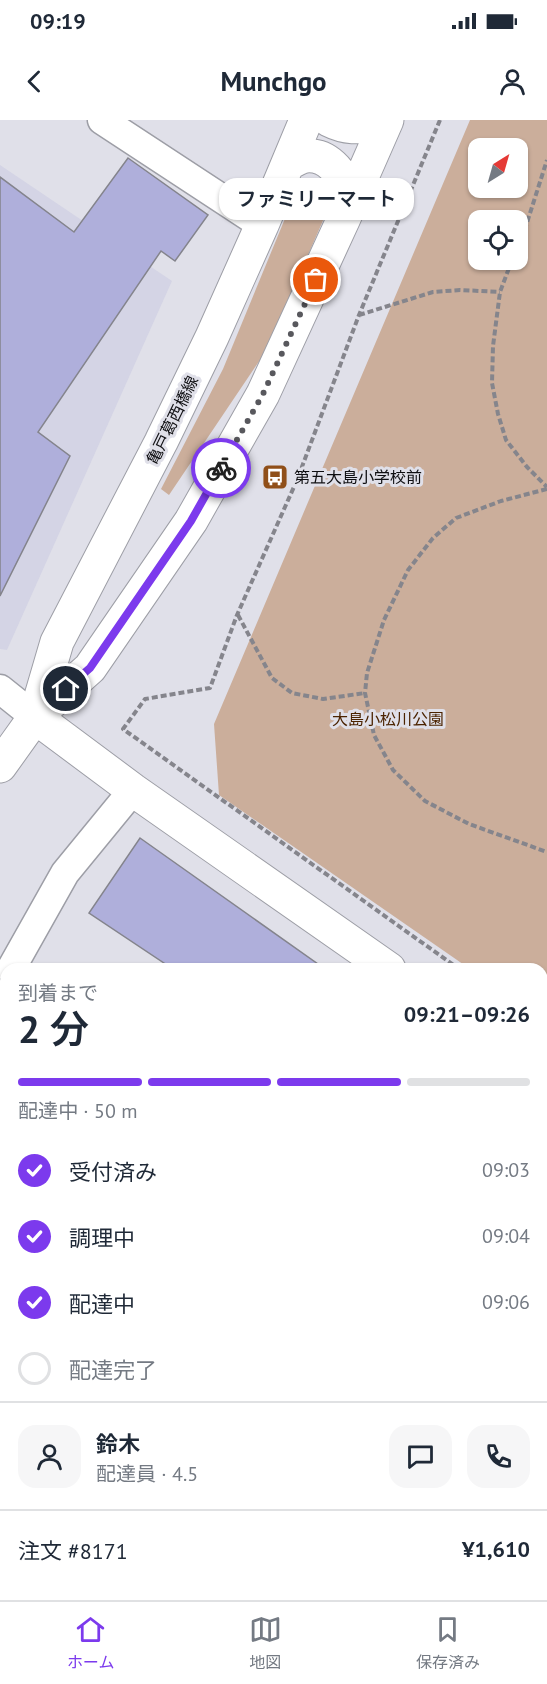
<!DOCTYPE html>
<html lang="ja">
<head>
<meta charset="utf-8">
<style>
  :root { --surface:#fff; --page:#f6f6f7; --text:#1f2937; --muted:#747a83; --line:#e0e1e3; --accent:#7c3aed }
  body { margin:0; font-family:"PT Sans","Noto Sans JP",sans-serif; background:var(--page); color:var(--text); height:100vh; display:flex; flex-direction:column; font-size:22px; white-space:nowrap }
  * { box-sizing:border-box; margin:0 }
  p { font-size:20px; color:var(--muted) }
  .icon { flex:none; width:33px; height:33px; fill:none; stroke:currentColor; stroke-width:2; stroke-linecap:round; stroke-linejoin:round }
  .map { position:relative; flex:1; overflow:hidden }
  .panel { position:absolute; left:0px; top:843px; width:548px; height:638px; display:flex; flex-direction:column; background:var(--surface); border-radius:18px 18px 0 0; box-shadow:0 2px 4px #0004 }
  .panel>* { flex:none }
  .needle { width:39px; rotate:37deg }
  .fabs { position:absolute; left:468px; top:18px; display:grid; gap:12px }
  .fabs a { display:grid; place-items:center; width:60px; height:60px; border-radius:12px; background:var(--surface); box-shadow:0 2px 4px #0004; font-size:30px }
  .pin { position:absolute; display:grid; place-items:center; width:51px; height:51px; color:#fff; margin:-26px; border:3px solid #fff; border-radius:50%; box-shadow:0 2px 6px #0007 }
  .courier { position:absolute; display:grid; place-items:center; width:60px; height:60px; margin:-30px; border:4px solid #7c3aed; border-radius:50%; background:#fff; color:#222; box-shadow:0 2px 8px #0007 }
  .bubble { position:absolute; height:42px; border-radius:18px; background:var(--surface); box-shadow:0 2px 4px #0004; font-size:20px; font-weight:600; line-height:42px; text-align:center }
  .headline em { font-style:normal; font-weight:600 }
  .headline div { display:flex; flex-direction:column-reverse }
  .headline { display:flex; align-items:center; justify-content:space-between; height:102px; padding:0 18px }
  h1 { font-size:39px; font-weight:600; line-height:45px }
  .bar { display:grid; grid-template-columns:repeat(4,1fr); gap:9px 6px; align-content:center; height:72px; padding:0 18px }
  .bar i { height:8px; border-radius:4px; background:var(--line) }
  .bar .current { background:var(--accent) }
  .bar p { grid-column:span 4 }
  .line { display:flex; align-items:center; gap:15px; padding:0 18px; border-top:2px solid var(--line) }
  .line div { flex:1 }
  .round { display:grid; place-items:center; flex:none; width:63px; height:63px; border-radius:18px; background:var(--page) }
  ol { padding:0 18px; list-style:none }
  li { display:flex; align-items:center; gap:18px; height:66px }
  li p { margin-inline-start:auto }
  li .icon { padding:6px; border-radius:50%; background:var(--accent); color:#fff; stroke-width:4 }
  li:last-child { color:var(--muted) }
  li i { width:33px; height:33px; border:3px solid var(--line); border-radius:50% }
  .status { display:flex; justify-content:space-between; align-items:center; height:42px; padding:0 30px; background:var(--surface); direction:ltr }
  .status svg { height:16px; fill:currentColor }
  header { display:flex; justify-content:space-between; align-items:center; height:78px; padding:0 18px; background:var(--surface); font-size:27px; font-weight:600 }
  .tab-bar { display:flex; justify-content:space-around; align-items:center; height:84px; border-top:2px solid var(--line); background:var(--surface); font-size:16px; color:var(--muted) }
  .tab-bar a { display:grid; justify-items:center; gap:3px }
  .tab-bar .current { color:var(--accent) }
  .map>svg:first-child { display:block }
</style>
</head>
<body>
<div class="status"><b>09:19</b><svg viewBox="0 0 49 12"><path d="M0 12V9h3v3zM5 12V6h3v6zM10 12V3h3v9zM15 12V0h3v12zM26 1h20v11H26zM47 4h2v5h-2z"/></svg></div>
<header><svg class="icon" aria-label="back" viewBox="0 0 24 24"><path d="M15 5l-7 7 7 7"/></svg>Munchgo<svg class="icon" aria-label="person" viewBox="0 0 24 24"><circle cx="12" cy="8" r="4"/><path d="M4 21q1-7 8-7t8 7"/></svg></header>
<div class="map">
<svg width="547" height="1480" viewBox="0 0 547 1480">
  <rect width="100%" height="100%" fill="#e0e0e9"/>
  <!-- built -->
  <path fill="#d4d4e5" d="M0,45L172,161L7,530L0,529Z"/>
  <!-- green -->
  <path fill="#cbae9b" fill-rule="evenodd" d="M470,0H547V895L542,896V849H470L219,675L214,604ZM518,28V68H478V28ZM518,100V140H478V100Z
    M298,67L332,80L266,231L169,375L161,369L223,249Z
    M547,1212V1382L542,1384V1215Z"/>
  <!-- water -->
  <path fill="#9494bf" stroke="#6c6c8b" stroke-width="1.5" d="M547,1382V1480H344L355,1474H542V1384Z"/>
  <!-- building -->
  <path fill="#afafdb" stroke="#84848c" stroke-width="1.5" d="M128,38L208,95L175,141L161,131L38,312L70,336L0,476V57L74,112Z
    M140,718L325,849H173L89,793Z"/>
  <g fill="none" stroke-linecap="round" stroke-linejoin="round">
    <defs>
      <path id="street" d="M102,0L262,105
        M0,569L35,597
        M11,849L65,753L133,670
        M542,1023L547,1015
        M0,1414L6,1417
        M110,1474L122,1478L130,1474"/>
      <path id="secondary" d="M329,0C343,7 362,11 375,0
        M288,44C293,41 300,37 306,36C326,34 344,52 345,71C346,79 345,88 344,95
        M35,597L57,522L161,322L212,217L262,105L306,0
        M35,597L133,670L389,849
        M0,646L35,597L90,548L191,401L263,274L344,98L387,0
        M542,963L547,967"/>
    </defs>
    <!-- street casing -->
    <use href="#street" stroke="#9d9ea6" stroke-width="31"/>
    <!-- secondary casing -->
    <use href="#secondary" stroke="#9d9ea6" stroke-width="35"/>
    <!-- path -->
    <path stroke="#85858c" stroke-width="4" stroke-dasharray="6 3" stroke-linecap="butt" d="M440,0L359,195L297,360L237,495L210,568L145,579L123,609L459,849
      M518,127L524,112L547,40
      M512,140L500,172L493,226L492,263L498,294L506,320L527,347L547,367
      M359,195L433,172L460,170L500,172
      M547,369L501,381L456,398L433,418L408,450L384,500L367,553L365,573L374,615L393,650L425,681L469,704L547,732
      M238,495L272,558L292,573L323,579L365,573
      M542,908L547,909
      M542,922L547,915
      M542,1205L547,1202
      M542,1265L547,1263
      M542,1340L547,1337
      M0,1458L6,1462
      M28,1474L37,1480
      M40,1474L41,1480
      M271,1480L279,1474"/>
    <!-- street -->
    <use href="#street" stroke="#fff" stroke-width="28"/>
    <!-- secondary -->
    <use href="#secondary" stroke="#fff" stroke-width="33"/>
  </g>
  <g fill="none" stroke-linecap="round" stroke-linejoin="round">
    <!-- done -->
    <path stroke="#58585d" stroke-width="6" stroke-dasharray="0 10.8" d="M221,348L263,274L316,160"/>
    <!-- route -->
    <path stroke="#7c3aed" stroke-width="8" d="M66,569L90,548L191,401L221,348"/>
  </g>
  <!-- icons -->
  <defs>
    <symbol id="bus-square" viewBox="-11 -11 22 22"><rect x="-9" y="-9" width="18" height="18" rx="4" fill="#904f19" stroke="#e0e0e9"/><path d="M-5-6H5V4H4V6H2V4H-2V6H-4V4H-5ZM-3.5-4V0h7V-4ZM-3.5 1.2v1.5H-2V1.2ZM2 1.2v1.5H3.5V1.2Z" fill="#fff"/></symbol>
  </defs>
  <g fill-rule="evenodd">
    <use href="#bus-square" x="260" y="342" width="30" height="30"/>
  </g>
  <g text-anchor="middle" stroke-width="6" stroke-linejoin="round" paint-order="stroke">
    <!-- street labels -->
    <g font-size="16" fill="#0e0e11" stroke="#e0e0e9">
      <text transform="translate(172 300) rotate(-64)" y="6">亀戸葛西橋線</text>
    </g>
    <!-- poi labels -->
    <g font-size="16" fill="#0e0e11" stroke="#e0e0e9" text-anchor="start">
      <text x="294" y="363">第五大島小学校前</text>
    </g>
    <!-- park labels -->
    <g font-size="16" fill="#4b2300" stroke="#e0e0e9">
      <text x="388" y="605">大島小松川公園</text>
    </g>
  </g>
</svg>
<div class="fabs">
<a><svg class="needle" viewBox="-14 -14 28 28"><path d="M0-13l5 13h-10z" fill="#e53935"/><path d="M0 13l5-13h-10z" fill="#747a83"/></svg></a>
<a><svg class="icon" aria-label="locate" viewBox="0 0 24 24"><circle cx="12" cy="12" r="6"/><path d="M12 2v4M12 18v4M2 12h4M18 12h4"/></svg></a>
</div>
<div class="pin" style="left:316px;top:160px;background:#ea580c"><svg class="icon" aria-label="bag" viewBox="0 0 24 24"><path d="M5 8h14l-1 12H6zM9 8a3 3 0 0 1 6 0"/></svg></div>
<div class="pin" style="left:66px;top:569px;background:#1f2937"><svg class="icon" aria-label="home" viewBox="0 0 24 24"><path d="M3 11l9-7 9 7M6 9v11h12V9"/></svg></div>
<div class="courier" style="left:221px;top:348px"><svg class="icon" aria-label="bike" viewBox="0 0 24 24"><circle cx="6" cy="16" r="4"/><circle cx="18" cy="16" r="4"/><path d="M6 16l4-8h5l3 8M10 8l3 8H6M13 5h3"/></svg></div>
<div class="bubble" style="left:219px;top:58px;width:195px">ファミリーマート</div>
<section class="panel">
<div class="headline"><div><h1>2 分</h1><p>到着まで</p></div><em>09:21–09:26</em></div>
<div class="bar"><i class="current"></i><i class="current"></i><i class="current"></i><i></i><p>配達中 · 50 m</p></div>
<ol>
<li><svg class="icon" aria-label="check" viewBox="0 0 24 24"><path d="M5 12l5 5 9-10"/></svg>受付済み<p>09:03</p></li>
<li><svg class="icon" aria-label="check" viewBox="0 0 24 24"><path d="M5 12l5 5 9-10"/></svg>調理中<p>09:04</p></li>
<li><svg class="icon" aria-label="check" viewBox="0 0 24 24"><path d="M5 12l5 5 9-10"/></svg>配達中<p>09:06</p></li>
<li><i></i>配達完了</li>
</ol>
<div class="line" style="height:108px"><a class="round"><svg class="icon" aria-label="person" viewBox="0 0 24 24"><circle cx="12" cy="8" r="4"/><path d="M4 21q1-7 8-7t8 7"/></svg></a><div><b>鈴木</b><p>配達員 · 4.5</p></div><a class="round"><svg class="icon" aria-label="chat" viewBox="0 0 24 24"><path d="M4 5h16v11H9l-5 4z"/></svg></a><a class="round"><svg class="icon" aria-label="phone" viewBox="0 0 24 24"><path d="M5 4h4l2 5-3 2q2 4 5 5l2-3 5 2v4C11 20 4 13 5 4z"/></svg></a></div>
<div class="line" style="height:78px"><div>注文 #8171</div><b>¥1,610</b></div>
</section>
</div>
<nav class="tab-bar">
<a class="current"><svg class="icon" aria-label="home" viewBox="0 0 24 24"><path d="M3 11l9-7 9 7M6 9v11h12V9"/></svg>ホーム</a>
<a><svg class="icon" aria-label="map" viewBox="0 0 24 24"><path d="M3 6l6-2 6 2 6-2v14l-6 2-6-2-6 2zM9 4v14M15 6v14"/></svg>地図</a>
<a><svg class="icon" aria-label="saved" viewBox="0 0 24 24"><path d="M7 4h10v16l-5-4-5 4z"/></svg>保存済み</a>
</nav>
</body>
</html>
